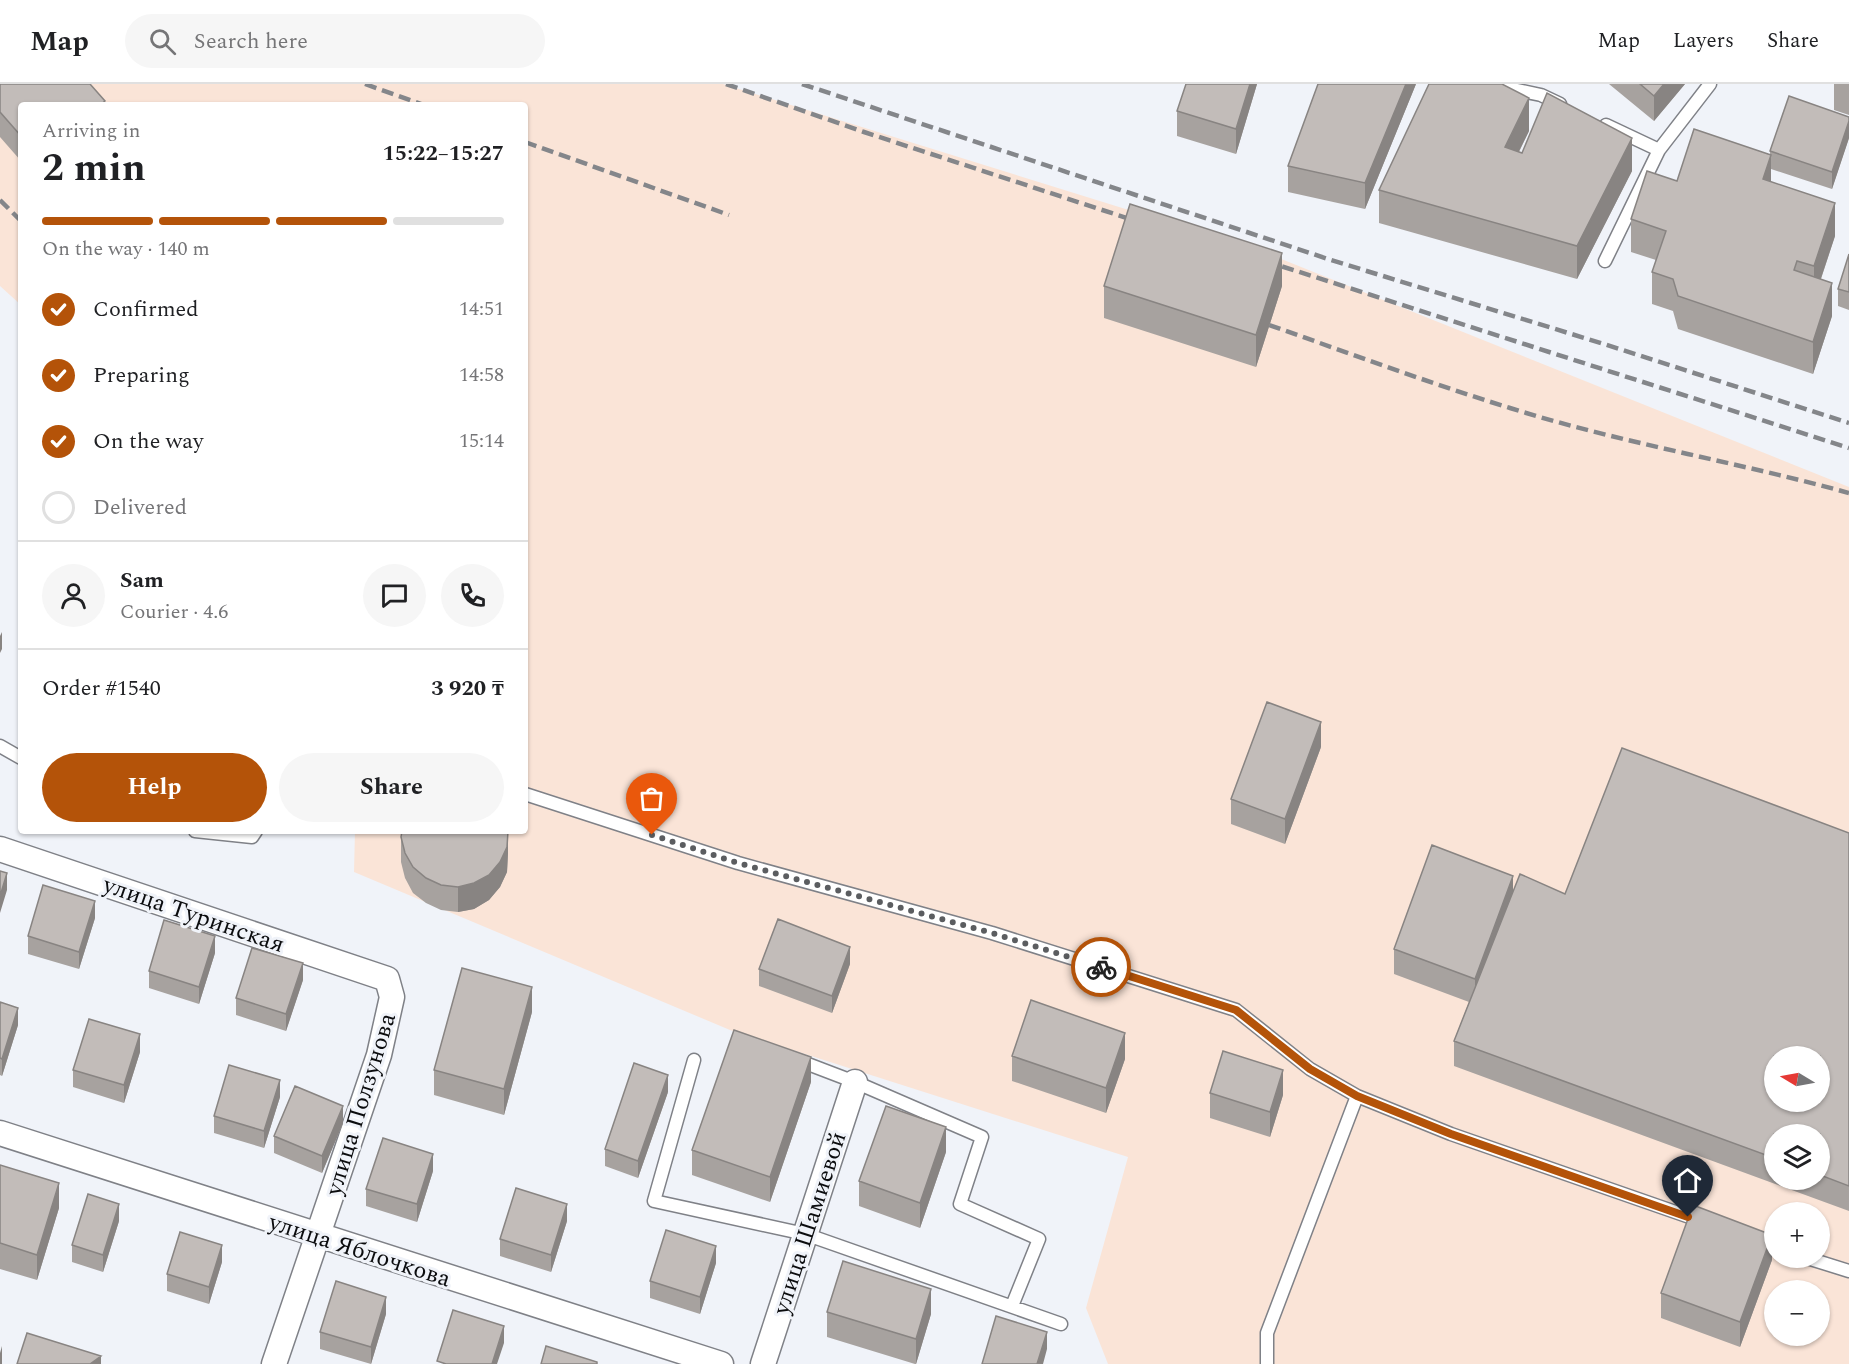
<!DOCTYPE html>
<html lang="en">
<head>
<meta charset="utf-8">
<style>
  :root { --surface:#fff; --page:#f6f6f6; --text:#202124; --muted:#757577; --line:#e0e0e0; --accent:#b45309 }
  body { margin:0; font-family:Spectral,serif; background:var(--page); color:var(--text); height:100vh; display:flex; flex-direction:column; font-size:22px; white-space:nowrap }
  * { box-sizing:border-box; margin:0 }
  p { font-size:20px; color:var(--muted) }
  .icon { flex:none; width:33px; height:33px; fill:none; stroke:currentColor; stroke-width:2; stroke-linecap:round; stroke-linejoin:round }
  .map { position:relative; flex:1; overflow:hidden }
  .sheet { position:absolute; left:18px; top:18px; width:510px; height:732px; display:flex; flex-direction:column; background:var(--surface); border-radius:6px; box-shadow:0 2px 4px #0004 }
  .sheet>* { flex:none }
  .needle { width:39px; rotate:280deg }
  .tools { position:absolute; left:1764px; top:962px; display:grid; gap:12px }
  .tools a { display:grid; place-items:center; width:66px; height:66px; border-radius:50%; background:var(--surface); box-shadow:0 2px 4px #0004; font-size:30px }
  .pin { position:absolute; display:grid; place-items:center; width:51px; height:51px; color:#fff; margin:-62px -26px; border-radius:50% 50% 50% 0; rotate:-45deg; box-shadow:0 0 6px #0007 }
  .pin .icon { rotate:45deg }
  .courier { position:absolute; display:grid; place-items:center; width:60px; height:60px; margin:-30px; border:4px solid #b45309; border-radius:50%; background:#fff; color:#222; box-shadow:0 2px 8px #0007 }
  .head em { font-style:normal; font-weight:700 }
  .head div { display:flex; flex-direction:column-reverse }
  .head { display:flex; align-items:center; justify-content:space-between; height:102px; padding:0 24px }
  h1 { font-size:39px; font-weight:700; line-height:45px }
  .bar { display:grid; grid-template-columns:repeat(4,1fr); gap:9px 6px; align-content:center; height:72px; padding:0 24px }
  .bar i { height:8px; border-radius:4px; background:var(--line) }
  .bar .current { background:var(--accent) }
  .bar p { grid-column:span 4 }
  .line { display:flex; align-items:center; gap:15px; padding:0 24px; border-top:2px solid var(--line) }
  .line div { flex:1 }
  .round { display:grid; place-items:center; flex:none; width:63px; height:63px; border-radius:32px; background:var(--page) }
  ol { padding:0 24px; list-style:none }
  li { display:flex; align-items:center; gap:18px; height:66px }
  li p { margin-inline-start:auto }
  li .icon { padding:6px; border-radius:50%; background:var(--accent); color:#fff; stroke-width:4 }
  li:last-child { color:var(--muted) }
  li i { width:33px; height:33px; border:3px solid var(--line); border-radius:50% }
  .button { display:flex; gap:12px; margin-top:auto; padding:12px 24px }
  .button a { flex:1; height:69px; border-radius:36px; background:var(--accent); color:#fff; font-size:24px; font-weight:700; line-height:69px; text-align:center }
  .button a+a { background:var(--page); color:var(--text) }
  header { display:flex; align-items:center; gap:36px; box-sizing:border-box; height:84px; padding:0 30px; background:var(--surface); border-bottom:2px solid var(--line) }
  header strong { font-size:28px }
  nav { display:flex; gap:33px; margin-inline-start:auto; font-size:21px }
  .search { width:420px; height:54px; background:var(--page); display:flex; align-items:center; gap:15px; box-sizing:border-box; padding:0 21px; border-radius:33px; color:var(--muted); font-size:22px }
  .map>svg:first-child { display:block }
</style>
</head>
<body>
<header>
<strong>Map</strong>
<div class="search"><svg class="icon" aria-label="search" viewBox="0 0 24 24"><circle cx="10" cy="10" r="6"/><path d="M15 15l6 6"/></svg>Search here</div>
<nav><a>Map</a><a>Layers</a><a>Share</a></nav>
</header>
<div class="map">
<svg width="1849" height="1280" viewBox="0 0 1849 1280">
  <rect width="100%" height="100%" fill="#f0f3f9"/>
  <!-- industrial -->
  <path fill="#fae4d7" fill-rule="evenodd" d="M0,0H723L1264,168L1849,403V1280H1108L1086,1224L1128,1073L730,946L354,788L355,747H525V21H21V221L0,202ZM1774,972H1820V1017H1774ZM1774,1050H1820V1095H1774ZM1774,1128H1820V1173H1774ZM1774,1206H1820V1251H1774Z"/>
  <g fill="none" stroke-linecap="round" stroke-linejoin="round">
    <defs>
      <path id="lane" d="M1488,0L1541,11L1560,20
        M1606,41L1659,66
        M1605,177L1659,66L1710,0
        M0,662L21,674
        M525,710L738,779L992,849L1236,926L1310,985L1357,1012L1451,1050L1704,1138
        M195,747L252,753L256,747
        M694,976L654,1117L805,1150L1061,1240
        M800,977L855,998L982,1053L960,1120L1039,1155L1012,1222
        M1804,1173L1849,1187
        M1267,1280V1249L1357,1012"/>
      <path id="street" d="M0,765L387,895L392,913L379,971L274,1280
        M0,1049L721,1280
        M763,1280L855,998"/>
    </defs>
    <!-- lane casing -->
    <use href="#lane" stroke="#7f8187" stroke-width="15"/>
    <!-- street casing -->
    <use href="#street" stroke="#7f8187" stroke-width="27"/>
    <!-- lane -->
    <use href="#lane" stroke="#fff" stroke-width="12"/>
    <!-- street -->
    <use href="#street" stroke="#fff" stroke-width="24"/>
    <!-- rail -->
    <path stroke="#84868a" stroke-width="4.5" stroke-dasharray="12 6" stroke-linecap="butt" d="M365,0L424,21
      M726,0L864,48L1142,139
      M802,0L1331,176L1604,260L1849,339
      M525,58L729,131
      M0,116L21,137
      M1265,177L1849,364
      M1269,241C1349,269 1429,299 1510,324C1621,359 1737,378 1849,409"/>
  </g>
  <!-- wall -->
  <path fill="#a7a29f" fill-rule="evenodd" d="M0,0L105,21H21V77L0,53Z
    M1186,0H1257L1236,70L1177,52V27Z
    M1416,0L1365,125L1288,108V82Z
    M1609,0H1685L1654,37Z
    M1834,0H1849V31L1834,26Z
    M1849,33V54L1832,105L1771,85V98L1835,152L1821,195L1832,232L1813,290L1678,245L1673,227L1652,220V188L1656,176L1631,168V135L1677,97L1770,71V67Z
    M1529,47L1519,68L1632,87L1577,195L1379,139V106Z
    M1849,170V226L1838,222V205Z
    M1104,202H1282L1256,283L1104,234Z
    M1321,663L1285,760L1231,740V715Z
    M1849,749V1127L1454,982V957L1469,918L1394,890V865L1513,806L1565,810ZM1774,1050H1820V1095H1774Z
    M401,753L508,769L507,788L500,803L489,816L474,825L458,828L441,826L426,819L413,809L405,794L401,778Z
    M95,834L79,885L28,870V852Z
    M215,869L199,920L149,904V887Z
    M850,880L832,929L759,902V885Z
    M303,896L286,947L236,931V914Z
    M0,918L18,941L2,992L0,991Z
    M532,928L504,1031L434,1011V986Z
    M140,968L124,1019L73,1003V986Z
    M1012,972L1125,975L1106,1029L1012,997Z
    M811,998L770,1118L692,1091V1066Z
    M668,1008L638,1094L605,1082V1065Z
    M1210,1009L1283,1011L1270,1053L1210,1034Z
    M280,1013L264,1064L214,1049V1032Z
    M343,1039L322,1089L274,1069V1052Z
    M946,1068L920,1144L859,1122V1097Z
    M0,1081L59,1124L37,1196L0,1185Z
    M433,1087L417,1138L366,1122V1105Z
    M119,1137L103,1188L72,1178V1161Z
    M567,1137L551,1188L500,1172V1155Z
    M1772,1176L1740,1263L1661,1234V1209Z
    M222,1178L209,1220L167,1207V1190Z
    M716,1179L700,1230L650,1214V1197Z
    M827,1228L931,1230L916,1280H915L827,1253Z
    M386,1230L371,1280L320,1265V1248Z"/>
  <!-- shaded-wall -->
  <path fill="#888482" d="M1250,0H1257L1236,70V45Z
    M1406,0H1416L1365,125V99Z
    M1664,0H1685L1654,37V12Z
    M1529,14V47L1505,95V63Z
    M1849,37V54L1832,105V88Z
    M1632,54V87L1577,195V162Z
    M1771,71V104L1763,95Z
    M1835,119V152L1814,215V182Z
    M1282,169V202L1256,283V251Z
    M1832,199V232L1813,290V258Z
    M2,548V565L0,569V552Z
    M1321,638V663L1285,760V735Z
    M508,747V769L507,788L500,803L489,816L474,825L458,828V803Z
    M7,789V806L0,829V812Z
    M1513,792V817L1475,920V895Z
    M95,817V834L79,885V868Z
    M215,852V869L199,920V903Z
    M850,863V880L832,929V912Z
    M303,879V896L286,947V930Z
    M532,903V928L504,1031V1005Z
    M18,924V941L2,992V975Z
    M1125,949V975L1106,1029V1004Z
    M140,950V968L124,1019V1001Z
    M811,973V998L770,1118V1093Z
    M1283,986V1011L1270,1053V1028Z
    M668,991V1008L638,1094V1077Z
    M280,996V1013L264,1064V1047Z
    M343,1022V1039L322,1089V1072Z
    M946,1043V1068L920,1144V1119Z
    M433,1070V1087L417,1138V1120Z
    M59,1099V1124L37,1196V1171Z
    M119,1120V1137L103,1188V1171Z
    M567,1120V1137L551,1188V1171Z
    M1772,1151V1176L1740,1263V1238Z
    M222,1161V1178L209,1220V1203Z
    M716,1162V1179L700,1230V1213Z
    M931,1205V1230L916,1280V1255Z
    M386,1213V1230L371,1280V1263Z
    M504,1242V1259L497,1280H492Z
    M1047,1248V1265L1043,1280H1037Z
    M2,1262V1280H0V1269Z
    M101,1272V1280H90Z"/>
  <!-- building -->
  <path fill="#c2bcb9" stroke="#888482" stroke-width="1.5" fill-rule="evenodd" d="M0,0H90L105,17L100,21H21V52L0,28Z
    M1186,0H1250L1236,45L1177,27Z
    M1318,0H1406L1365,99L1288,82Z
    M1429,0H1502L1529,14L1505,63L1522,69L1547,9L1632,54L1577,162L1379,106Z
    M1640,0H1664L1654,12Z
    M1789,12L1849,33V37L1832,88L1770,67Z
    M1694,45L1771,71L1763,95L1835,119L1814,182L1797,177L1794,186L1832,199L1813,258L1678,212L1673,195L1652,188L1666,147L1631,135L1647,87L1677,97Z
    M1130,120L1282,169L1256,251L1104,202Z
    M1849,170V208L1838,205Z
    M1267,618L1321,638L1285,735L1231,715Z
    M1622,664L1849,749V1102L1820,1091V1050H1774V1074L1454,957L1520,790L1565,810ZM1774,972H1820V1017H1774Z
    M402,747H508L507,763L500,778L489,791L474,799L458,803L441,801L426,794L413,783L405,769L401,753Z
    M1432,761L1513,792L1475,895L1394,865Z
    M0,787L7,789L0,812Z
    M43,801L95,817L79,868L28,852Z
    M778,835L850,863L832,912L759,885Z
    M164,836L215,852L199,903L149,887Z
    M252,864L303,879L286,930L236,914Z
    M462,884L532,903L504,1005L434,986Z
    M1031,916L1125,949L1106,1004L1012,972Z
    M0,918L18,924L2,975L0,974Z
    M89,935L140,950L124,1001L73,986Z
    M734,946L811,973L770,1093L692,1066Z
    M1223,967L1283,986L1270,1028L1210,1009Z
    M634,979L668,991L638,1077L605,1065Z
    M229,981L280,996L264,1047L214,1032Z
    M295,1002L343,1022L322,1072L274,1052Z
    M886,1022L946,1043L920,1119L859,1097Z
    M383,1054L433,1070L417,1120L366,1105Z
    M0,1081L59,1099L37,1171L0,1159Z
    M516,1104L567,1120L551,1171L500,1155Z
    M88,1110L119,1120L103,1171L72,1161Z
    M1693,1121L1772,1151L1740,1238L1661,1209Z
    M666,1146L716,1162L700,1213L650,1197Z
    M180,1148L222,1161L209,1203L167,1190Z
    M843,1177L931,1205L916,1255L827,1228Z
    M336,1197L386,1213L371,1263L320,1248Z
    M453,1226L504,1242L492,1280H446L437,1277Z
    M996,1232L1047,1248L1037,1280H982Z
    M27,1249L101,1272L90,1280H17Z
    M546,1262L597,1278V1280H541Z"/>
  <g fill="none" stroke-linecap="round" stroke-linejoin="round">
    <!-- done -->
    <path stroke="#5b5d60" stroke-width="6" stroke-dasharray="0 10.8" d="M652,751L738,779L992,849L1101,883"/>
    <!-- route -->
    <path stroke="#b45309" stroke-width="8" d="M1101,883L1236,926L1310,985L1357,1012L1451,1050L1688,1133"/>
  </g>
  <g text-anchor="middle" stroke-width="6" stroke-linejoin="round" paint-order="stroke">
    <!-- street labels -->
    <g font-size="24" fill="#0b0c0e" stroke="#f0f3f9">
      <text transform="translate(194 830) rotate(19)" y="8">улица Туринская</text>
      <text transform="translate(360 1020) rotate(-73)" y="8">улица Ползунова</text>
      <text transform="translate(809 1139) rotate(-72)" y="8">улица Шамиевой</text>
      <text transform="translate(360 1166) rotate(18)" y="8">улица Яблочкова</text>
    </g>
  </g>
</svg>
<div class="tools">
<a><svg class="needle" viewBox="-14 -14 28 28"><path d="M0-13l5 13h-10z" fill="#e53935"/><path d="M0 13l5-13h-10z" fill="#757577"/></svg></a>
<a><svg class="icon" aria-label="layers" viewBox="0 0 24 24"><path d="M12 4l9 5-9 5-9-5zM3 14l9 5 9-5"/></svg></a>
<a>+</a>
<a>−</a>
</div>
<div class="pin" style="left:652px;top:751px;background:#ea580c"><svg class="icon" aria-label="bag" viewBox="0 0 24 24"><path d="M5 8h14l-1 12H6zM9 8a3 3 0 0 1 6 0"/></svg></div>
<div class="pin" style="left:1688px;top:1133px;background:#1f2937"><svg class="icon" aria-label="home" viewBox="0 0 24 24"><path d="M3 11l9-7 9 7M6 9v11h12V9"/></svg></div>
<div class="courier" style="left:1101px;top:883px"><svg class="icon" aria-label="bike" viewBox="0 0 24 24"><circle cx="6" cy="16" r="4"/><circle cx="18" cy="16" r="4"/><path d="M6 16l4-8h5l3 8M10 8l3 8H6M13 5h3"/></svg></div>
<section class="sheet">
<div class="head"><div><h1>2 min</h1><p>Arriving in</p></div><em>15:22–15:27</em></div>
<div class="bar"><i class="current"></i><i class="current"></i><i class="current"></i><i></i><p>On the way · 140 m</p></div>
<ol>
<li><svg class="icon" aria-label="check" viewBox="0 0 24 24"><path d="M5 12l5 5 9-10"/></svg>Confirmed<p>14:51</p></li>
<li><svg class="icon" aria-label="check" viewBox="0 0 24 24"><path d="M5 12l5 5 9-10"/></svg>Preparing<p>14:58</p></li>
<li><svg class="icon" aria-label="check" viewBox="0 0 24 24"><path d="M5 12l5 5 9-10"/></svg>On the way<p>15:14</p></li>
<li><i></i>Delivered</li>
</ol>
<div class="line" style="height:108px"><a class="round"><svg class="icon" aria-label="person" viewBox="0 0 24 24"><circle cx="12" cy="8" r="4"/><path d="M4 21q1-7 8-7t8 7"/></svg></a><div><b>Sam</b><p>Courier · 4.6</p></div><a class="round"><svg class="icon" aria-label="chat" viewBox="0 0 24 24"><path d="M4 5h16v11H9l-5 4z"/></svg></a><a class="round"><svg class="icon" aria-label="phone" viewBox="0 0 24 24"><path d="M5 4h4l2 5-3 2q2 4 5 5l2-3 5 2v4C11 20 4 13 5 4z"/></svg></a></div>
<div class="line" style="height:78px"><div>Order #1540</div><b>3 920 ₸</b></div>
<div class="button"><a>Help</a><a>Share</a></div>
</section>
</div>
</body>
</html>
